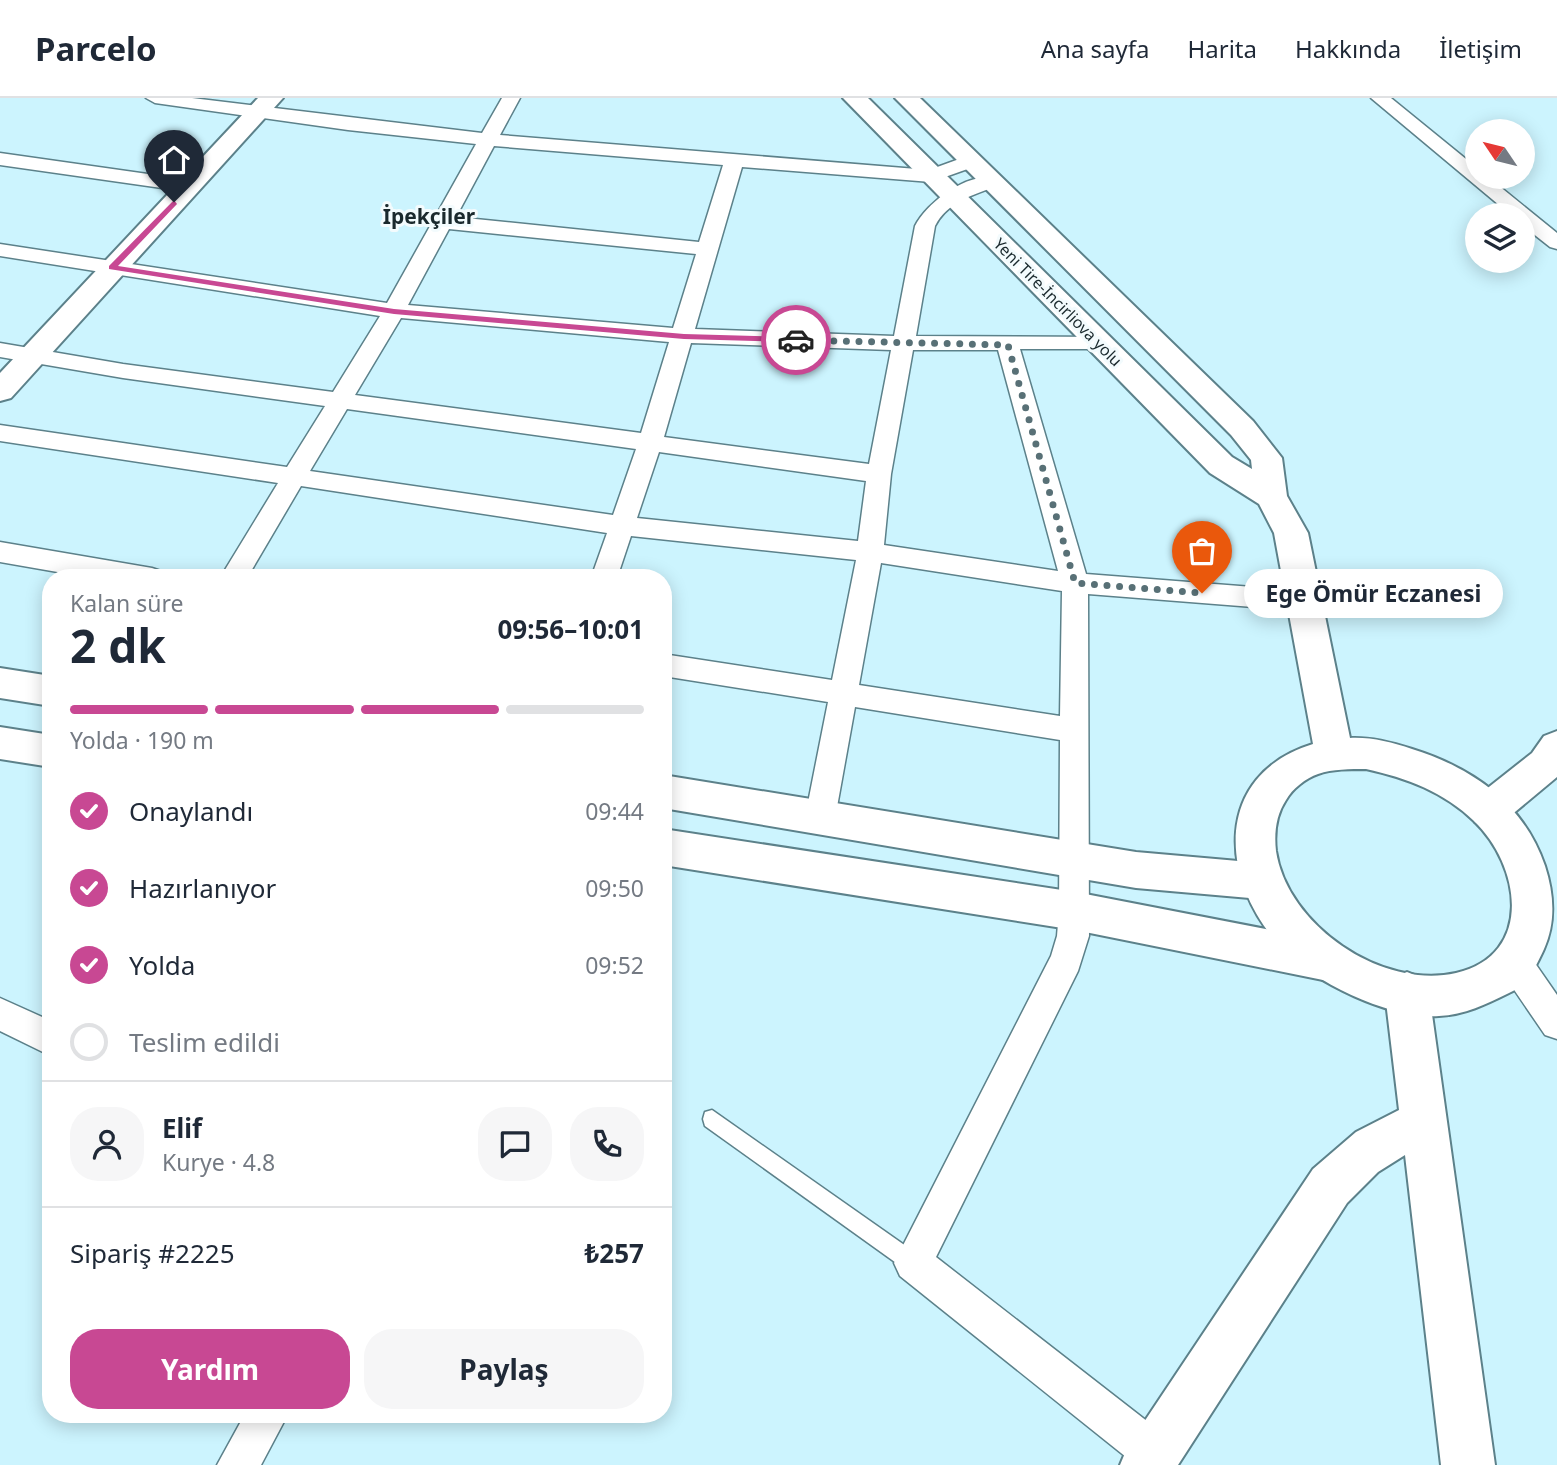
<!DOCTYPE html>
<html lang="tr">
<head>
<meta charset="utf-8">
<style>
  :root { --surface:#fff; --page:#f6f6f7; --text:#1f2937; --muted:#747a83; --line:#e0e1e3; --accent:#c84893 }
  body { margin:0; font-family:"Noto Sans",sans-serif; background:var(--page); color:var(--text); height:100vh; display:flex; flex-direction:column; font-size:26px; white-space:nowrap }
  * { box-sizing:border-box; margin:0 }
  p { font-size:23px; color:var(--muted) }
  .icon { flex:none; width:38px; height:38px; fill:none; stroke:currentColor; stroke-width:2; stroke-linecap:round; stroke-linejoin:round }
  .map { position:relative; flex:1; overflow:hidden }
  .side { position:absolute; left:42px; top:471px; width:630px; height:854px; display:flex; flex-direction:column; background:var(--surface); border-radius:28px; box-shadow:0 4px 18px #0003 }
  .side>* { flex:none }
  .needle { width:46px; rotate:305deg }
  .tools { position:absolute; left:1465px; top:21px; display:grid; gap:14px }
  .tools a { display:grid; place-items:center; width:70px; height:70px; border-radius:50%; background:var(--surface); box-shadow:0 4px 18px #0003; font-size:35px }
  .pin { position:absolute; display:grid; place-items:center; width:60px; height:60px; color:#fff; margin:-72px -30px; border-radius:50% 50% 50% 0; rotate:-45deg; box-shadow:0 0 7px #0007 }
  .pin .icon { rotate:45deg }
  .courier { position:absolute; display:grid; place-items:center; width:70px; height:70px; margin:-35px; border:5px solid #c84893; border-radius:50%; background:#fff; color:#222; box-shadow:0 2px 9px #0007 }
  .bubble { position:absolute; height:49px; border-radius:24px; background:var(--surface); box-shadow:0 4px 18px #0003; font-size:23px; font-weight:700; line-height:49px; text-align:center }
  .overview em { font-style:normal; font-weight:700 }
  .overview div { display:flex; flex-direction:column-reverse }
  .overview { display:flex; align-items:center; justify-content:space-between; height:119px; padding:0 28px }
  h1 { font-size:46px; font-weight:700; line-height:52px }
  .bar { display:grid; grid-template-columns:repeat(4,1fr); gap:10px 7px; align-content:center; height:84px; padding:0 28px }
  .bar i { height:9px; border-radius:5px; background:var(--line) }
  .bar .current { background:var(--accent) }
  .bar p { grid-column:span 4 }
  .line { display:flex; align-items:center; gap:18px; padding:0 28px; border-top:2px solid var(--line) }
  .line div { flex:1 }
  .round { display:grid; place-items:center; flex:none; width:74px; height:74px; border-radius:28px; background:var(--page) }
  ol { padding:0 28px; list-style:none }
  li { display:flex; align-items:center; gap:21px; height:77px }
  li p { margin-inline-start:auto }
  li .icon { padding:7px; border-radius:50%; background:var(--accent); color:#fff; stroke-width:4 }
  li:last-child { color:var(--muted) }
  li i { width:38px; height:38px; border:4px solid var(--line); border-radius:50% }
  .action { display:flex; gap:14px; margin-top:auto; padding:14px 28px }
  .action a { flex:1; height:80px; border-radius:28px; background:var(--accent); color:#fff; font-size:28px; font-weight:700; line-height:80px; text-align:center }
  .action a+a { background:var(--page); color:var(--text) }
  header { display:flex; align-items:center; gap:42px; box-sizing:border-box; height:98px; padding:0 35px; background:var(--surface); border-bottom:2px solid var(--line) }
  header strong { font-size:33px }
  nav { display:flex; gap:38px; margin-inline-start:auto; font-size:24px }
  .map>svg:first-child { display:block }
</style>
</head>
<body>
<header>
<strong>Parcelo</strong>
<nav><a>Ana sayfa</a><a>Harita</a><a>Hakkında</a><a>İletişim</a></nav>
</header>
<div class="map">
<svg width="1557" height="1367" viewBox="0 0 1557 1367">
  <rect width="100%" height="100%" fill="#ccf4fe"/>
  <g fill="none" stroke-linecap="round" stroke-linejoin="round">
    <defs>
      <path id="service" d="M712,1012L920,1158L923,1165L920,1172L913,1175L906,1172L705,1028L703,1021L705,1014Z"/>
      <path id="minor" d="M146,0H192L482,35L502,0H520L500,37L929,72L962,60H976L979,64L976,68L931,84L742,69L695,231L894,238L915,128C927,104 969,73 997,80L1000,84L997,88C973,97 947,104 935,128L916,238L1107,239L1110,244L1107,249L1099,251H1020L1086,476L1305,493L1314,496L1318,503L1314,510L1305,513L1088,496L1089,838L1078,873L936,1159L1170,1341L1176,1356L1171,1367H1136L900,1178L894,1165L1051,858L1057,838L1059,813L1060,642L855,609L835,720L831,729L820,733L809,729L805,720L828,604L663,578V556L832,582L856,462L631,438L617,480H591L607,435L301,388L247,480H220L278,385L0,343V327L287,369L325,308L123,280L0,259V245L123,266L333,294L380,218L0,158V146L387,205L476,46L348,32L155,5ZM494,48L723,67L699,144L456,119ZM449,131L696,156L673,230L408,207ZM401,220L669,244L641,335L355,297ZM691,245L891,252L869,366L664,339ZM913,252H998L1058,473L884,447L891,376ZM347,311L636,351L613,417L310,373ZM659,354L866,383L858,443L637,420ZM881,465L1062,493L1060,618L859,587Z
        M1371,0H1391L1477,70V79H1488L1557,135V151L1550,149L1522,127V117H1511Z
        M0,55L190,82L200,88L190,94L0,67Z
        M0,444L152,470L161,473L165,480H92L0,464Z
        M1516,851L1528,855L1557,897V941L1545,937L1504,877L1500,866L1504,855Z
        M0,900L51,923V958L0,933Z
        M245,1316H288L261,1367H217Z"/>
      <path id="tertiary" d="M258,0H283L11,300L0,303V275Z
        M0,570L51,578V608L0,600Z
        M0,629L51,637V669L0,661Z
        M1557,633V679L1503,724L1489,729L1475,724L1469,712L1475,700L1532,655L1544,638Z
        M663,677L1136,754L1261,765L1275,770L1281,783L1275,796L1261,801L1136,790L663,710Z
        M663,731L1075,794L1328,843L1343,849L1349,863L1343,877L1328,883L1075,832L663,767Z
        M1407,874L1422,880L1429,895L1495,1367H1441L1405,1057L1378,1074L1347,1105L1178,1367H1120L1128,1348L1313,1071L1356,1034L1399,1012L1385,895L1392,880Z"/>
      <path id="secondary" d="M843,0H868L1232,359L1252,371L1251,362L1231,337L895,0H920L1253,323L1282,360L1287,398L1308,435L1350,640C1371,639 1391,644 1412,651C1473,670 1524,706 1545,768C1554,796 1556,824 1544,851C1536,868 1528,887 1509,895C1487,906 1464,917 1439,918C1391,921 1315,886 1282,850C1219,783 1212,677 1313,646L1274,435L1259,406L1210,375ZM1366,671C1407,680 1444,694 1474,723C1521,768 1534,857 1456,875C1382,892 1287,827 1276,753C1274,735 1276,717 1286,702C1292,691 1306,680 1318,676C1333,671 1350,671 1366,671Z"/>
    </defs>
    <!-- service casing -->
    <use href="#service" stroke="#5c818a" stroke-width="3"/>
    <!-- minor casing -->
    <use href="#minor" stroke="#5c818a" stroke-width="3"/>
    <!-- tertiary casing -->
    <use href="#tertiary" stroke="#5c818a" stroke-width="4"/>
    <!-- secondary casing -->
    <use href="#secondary" stroke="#5c818a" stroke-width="4"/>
    <!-- service -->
    <use href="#service" fill="#fff" fill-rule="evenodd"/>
    <!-- minor -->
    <use href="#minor" fill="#fff" fill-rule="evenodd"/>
    <!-- tertiary -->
    <use href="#tertiary" fill="#fff" fill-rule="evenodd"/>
    <!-- secondary -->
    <use href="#secondary" fill="#fff" fill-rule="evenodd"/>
  </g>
  <!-- route -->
  <path fill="#c84893" d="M174,102L177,106L118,168L394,211L684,236L796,239L800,242L796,244L684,241L394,216L109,171V168Z"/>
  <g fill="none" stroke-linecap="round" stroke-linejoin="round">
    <!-- done -->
    <path stroke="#587076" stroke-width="7" stroke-dasharray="0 12.6" d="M796,242L1008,247L1075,485L1202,495"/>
  </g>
  <g text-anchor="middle" stroke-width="6" stroke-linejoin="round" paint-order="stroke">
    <!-- far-street labels -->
    <g font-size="16" fill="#1a292d" stroke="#f3fbfd">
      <text transform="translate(1058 204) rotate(45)" y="6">Yeni Tire-İncirliova yolu</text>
    </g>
    <!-- far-district labels -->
    <g font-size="21" font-weight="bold" fill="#1a292d" stroke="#f3fbfd">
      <text x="429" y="126">İpekçiler</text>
    </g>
  </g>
</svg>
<div class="tools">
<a><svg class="needle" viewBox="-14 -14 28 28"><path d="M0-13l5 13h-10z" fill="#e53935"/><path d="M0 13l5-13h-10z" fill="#747a83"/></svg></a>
<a><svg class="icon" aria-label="layers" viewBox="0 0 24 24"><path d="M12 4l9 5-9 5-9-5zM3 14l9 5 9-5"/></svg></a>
</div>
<div class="pin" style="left:1202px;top:495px;background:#ea580c"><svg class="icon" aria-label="bag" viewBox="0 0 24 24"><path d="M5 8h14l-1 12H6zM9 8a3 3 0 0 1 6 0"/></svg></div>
<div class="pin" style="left:174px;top:104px;background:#1f2937"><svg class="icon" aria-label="home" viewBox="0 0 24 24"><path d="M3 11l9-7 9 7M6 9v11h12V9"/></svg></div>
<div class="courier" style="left:796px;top:242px"><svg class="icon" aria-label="car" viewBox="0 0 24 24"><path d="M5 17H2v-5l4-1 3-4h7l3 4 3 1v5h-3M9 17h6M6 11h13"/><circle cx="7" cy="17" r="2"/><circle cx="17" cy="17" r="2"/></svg></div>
<div class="bubble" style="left:1244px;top:471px;width:259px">Ege Ömür Eczanesi</div>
<section class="side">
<div class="overview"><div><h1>2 dk</h1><p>Kalan süre</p></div><em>09:56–10:01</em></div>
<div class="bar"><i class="current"></i><i class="current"></i><i class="current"></i><i></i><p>Yolda · 190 m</p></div>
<ol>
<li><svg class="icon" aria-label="check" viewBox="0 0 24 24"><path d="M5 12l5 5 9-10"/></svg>Onaylandı<p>09:44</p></li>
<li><svg class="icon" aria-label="check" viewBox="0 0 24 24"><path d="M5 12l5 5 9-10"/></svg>Hazırlanıyor<p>09:50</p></li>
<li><svg class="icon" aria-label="check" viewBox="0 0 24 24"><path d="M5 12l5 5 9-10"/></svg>Yolda<p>09:52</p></li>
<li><i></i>Teslim edildi</li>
</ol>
<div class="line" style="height:126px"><a class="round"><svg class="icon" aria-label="person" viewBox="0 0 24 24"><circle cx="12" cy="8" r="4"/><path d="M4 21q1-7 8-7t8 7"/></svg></a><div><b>Elif</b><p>Kurye · 4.8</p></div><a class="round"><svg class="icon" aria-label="chat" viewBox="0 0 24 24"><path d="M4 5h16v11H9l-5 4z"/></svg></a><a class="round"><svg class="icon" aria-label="phone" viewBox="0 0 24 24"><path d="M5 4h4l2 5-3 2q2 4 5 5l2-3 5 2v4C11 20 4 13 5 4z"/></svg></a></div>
<div class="line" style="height:91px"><div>Sipariş #2225</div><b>₺257</b></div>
<div class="action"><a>Yardım</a><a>Paylaş</a></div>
</section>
</div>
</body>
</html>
